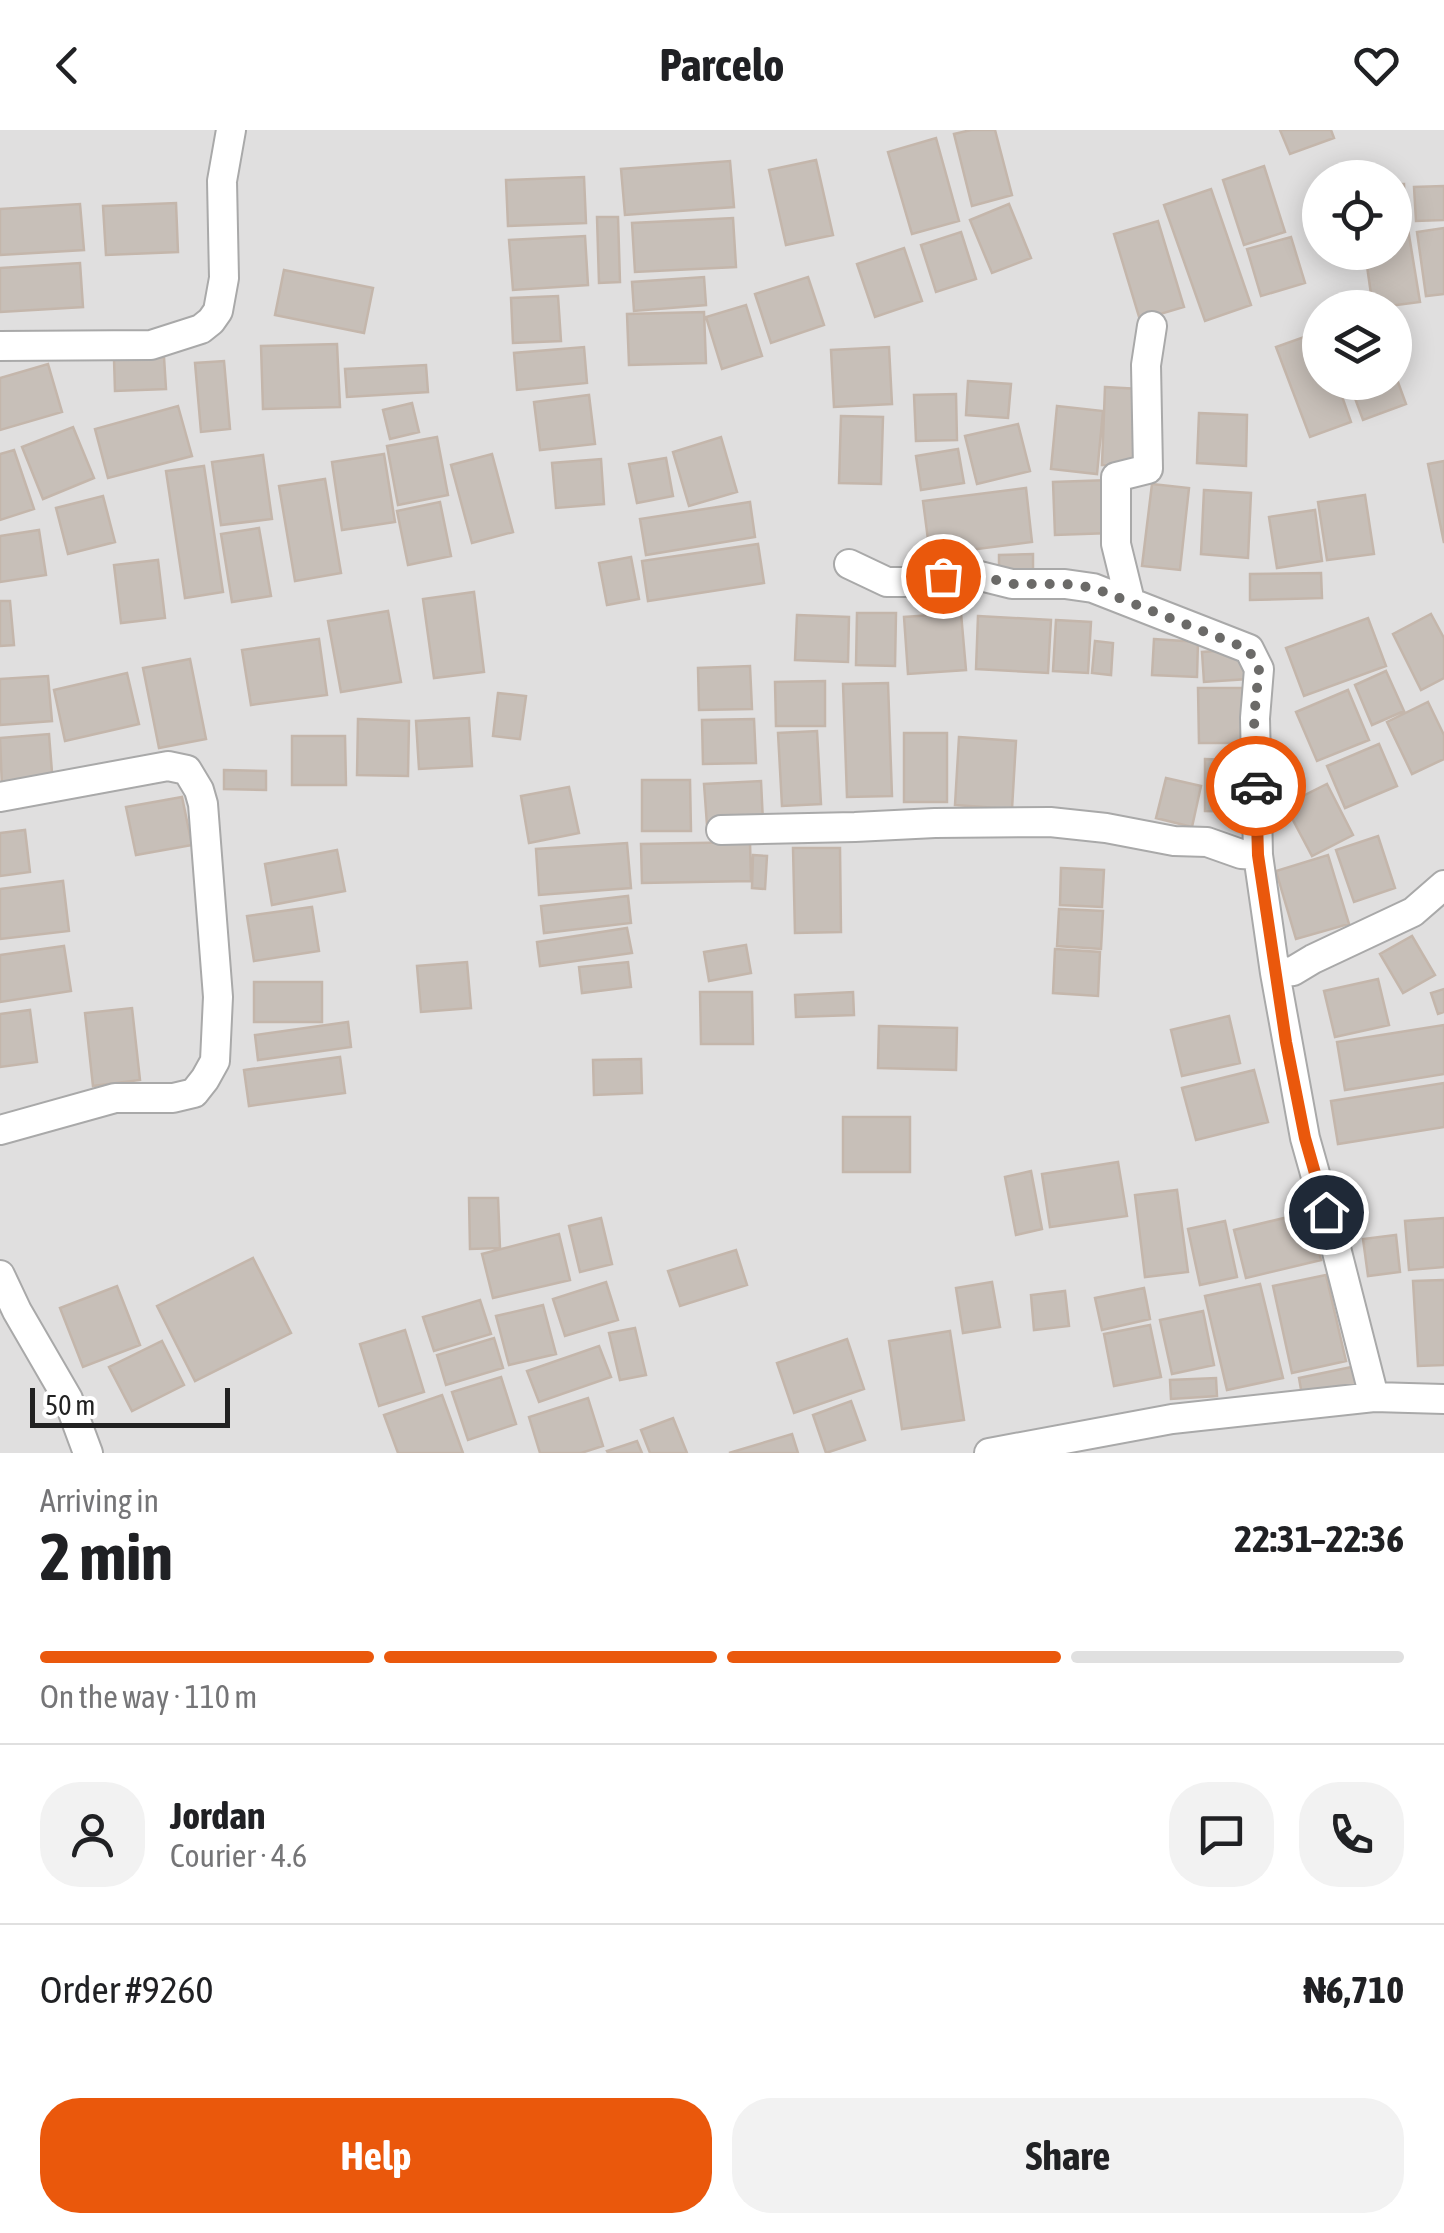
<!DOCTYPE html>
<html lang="en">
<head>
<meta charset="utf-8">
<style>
  :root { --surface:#fff; --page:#f2f2f2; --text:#202124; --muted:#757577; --line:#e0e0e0; --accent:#ea580c }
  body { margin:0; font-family:"Asap Condensed",sans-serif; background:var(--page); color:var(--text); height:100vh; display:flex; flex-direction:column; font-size:38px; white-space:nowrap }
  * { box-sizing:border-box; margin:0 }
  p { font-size:32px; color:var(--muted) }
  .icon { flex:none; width:55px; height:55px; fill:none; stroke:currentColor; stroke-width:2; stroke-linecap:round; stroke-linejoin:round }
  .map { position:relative; height:1323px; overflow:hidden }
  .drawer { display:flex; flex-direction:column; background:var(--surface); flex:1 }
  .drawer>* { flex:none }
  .tools { position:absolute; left:1302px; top:30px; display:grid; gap:20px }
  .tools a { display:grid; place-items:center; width:110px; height:110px; border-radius:50%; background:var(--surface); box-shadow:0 5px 25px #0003; font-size:50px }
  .scale { position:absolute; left:30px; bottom:25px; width:200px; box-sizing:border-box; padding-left:10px; border:5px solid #222; border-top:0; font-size:28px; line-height:35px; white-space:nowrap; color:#222; -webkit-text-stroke:8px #fff; paint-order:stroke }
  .pin { position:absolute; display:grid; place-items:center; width:85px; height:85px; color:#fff; margin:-42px; border:5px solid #fff; border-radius:50%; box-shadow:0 2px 10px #0007 }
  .courier { position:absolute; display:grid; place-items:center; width:100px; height:100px; margin:-50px; border:8px solid #ea580c; border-radius:50%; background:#fff; color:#222; box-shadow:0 2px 12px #0007 }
  .summary em { font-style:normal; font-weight:700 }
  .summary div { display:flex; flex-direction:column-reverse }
  .summary { display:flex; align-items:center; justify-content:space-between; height:170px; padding:0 40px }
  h1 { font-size:65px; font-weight:700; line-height:75px }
  .bar { display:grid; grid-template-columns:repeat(4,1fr); gap:15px 10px; align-content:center; height:120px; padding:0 40px }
  .bar i { height:12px; border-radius:8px; background:var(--line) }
  .bar .selected { background:var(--accent) }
  .bar p { grid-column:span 4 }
  .line { display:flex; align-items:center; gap:25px; padding:0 40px; border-top:2px solid var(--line) }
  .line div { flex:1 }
  .round { display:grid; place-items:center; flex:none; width:105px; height:105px; border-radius:40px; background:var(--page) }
  .primary-button { display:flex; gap:20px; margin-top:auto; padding:20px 40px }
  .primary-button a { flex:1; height:115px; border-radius:40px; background:var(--accent); color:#fff; font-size:40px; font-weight:700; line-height:115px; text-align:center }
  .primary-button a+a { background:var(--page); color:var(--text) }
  header { display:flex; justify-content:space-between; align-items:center; height:130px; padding:0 40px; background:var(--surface); font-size:45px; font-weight:700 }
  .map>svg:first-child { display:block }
</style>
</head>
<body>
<header><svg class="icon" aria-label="back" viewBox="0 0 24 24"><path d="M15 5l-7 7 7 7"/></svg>Parcelo<svg class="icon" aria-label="heart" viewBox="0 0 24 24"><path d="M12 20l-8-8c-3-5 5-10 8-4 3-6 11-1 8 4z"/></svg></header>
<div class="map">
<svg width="1444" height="1323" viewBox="0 0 1444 1323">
  <rect width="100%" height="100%" fill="#f2efe9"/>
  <!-- residential -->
  <path fill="#e0dfdf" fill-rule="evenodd" d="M0,0H1444V1323H0ZM1320,48H1395V122H1320ZM1320,178H1395V252H1320Z"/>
  <!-- building -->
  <path fill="#c7bfb8" stroke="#c4b6ab" stroke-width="2.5" d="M971,0H995L1012,65L972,76L954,4Z
    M1280,0H1331L1334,8L1290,24Z
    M936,8L959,91L912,104L888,22Z
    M816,30L833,105L786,115L769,40Z
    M730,31L734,77L625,85L621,39Z
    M1264,36L1285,102L1244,115L1223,50Z
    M584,47L586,93L508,96L506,50Z
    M1395,54H1404L1405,82H1395Z
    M1444,56V90L1416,91L1414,57Z
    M1211,59L1251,175L1205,191L1164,75Z
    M176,73L178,122L106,125L103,76Z
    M80,74L84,120L0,125V79Z
    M1009,74L1031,128L992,143L970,90Z
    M597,87H618L620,152L599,153Z
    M733,88L736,137L635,142L632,93Z
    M1158,91L1184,177L1140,190L1114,104Z
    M1444,98V164L1426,166L1417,102Z
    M1408,99L1420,172L1373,178L1365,122H1395V101Z
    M961,102L976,149L936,162L921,115Z
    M585,106L588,155L513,160L509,110Z
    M1291,107L1305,153L1261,166L1247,119Z
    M904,118L922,171L875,187L857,134Z
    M80,133L83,177L0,182V138Z
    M284,140L373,158L364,203L275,185Z
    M704,147L706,175L634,181L632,152Z
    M808,147L824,195L771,213L755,164Z
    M558,166L561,211L513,213L511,168Z
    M746,175L762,226L722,239L706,187Z
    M704,182L706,233L629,235L627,184Z
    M1318,202L1320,208V252H1337L1351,292L1310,307L1276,217Z
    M337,214L340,277L263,279L261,216Z
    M584,217L587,253L517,260L514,223Z
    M889,217L892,274L834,277L831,220Z
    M164,227L166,259L115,261L114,229Z
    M224,231L230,299L201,302L195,233Z
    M48,234L62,282L0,300V248Z
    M426,235L428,262L347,267L345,239Z
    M1395,244L1406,274L1363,290L1349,252H1395Z
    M968,251L1011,254L1008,288L966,285Z
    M1105,257L1140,259L1138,336L1102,335Z
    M956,264L957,310L916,311L914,265Z
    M589,265L595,314L540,320L534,272Z
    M412,273L419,302L390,309L383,280Z
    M178,276L192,326L108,348L95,299Z
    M1057,276L1103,281L1097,344L1051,339Z
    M1199,283L1247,285L1246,336L1197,333Z
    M841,286L883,287L881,354L839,353Z
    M1018,294L1030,341L977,354L965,306Z
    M73,297L94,348L43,369L22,317Z
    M437,307L448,365L398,375L387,316Z
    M721,307L737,362L689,376L673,322Z
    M958,319L964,353L921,360L916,326Z
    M14,320L34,379L0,390V324Z
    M384,324L395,392L342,400L332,332Z
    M492,324L513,402L472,413L451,335Z
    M263,325L272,389L221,395L212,332Z
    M666,328L673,366L637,373L629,334Z
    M601,329L604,374L556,378L552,333Z
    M1444,331V413L1428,334Z
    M204,336L223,462L185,468L166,341Z
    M325,349L341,443L295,451L279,356Z
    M1110,350L1111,403L1055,405L1053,352Z
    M1152,354L1189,358L1180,440L1142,436Z
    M1026,358L1032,412L930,425L923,371Z
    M1204,360L1251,363L1248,428L1201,424Z
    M1365,365L1374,424L1327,430L1318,372Z
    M103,366L115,412L68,424L56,378Z
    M440,372L451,426L408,435L397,381Z
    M750,372L755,407L646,425L640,389Z
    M1315,380L1322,431L1277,438L1269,387Z
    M259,398L271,466L232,472L221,404Z
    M39,400L46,445L0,452V406Z
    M758,414L764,453L648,471L642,431Z
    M1033,424V442H999V425Z
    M631,427L639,469L607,475L599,433Z
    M158,430L165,488L121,493L114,435Z
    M1321,443L1322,468L1250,470V444Z
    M474,462L484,542L434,548L423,469Z
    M0,471H10L14,515L0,516Z
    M388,481L401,552L341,562L328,491Z
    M857,483H896L895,536L856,535Z
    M961,483L966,540L908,544L904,487Z
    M1431,484L1444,508V548L1421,560L1393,504Z
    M797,485L849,487L848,532L795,530Z
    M978,486L1051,490L1048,543L976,539Z
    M1368,488L1386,536L1304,566L1286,518Z
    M1056,490L1091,492L1088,543L1053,541Z
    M319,509L327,565L251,575L242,520Z
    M1154,509L1198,512L1197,547L1152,545Z
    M1095,511L1113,513L1111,545L1092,543Z
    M1245,519L1248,549L1204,552L1202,522Z
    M190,529L206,609L159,618L143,538Z
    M750,536L752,579L699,580L698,538Z
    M1386,541L1404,581L1372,595L1355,555Z
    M127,543L139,594L65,611L54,560Z
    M48,546L52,591L0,595V549Z
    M825,551V596H776L775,552Z
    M888,553L892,666L847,667L843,554Z
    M1198,558H1248L1249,613H1199Z
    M1348,560L1369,610L1317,631L1296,582Z
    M498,563L526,566L520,609L493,606Z
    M1428,572L1444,605V629L1412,644L1387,592Z
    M469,588L472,636L419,639L416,591Z
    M358,589L409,591L408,646L357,645Z
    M754,589L756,633L703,634L702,590Z
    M817,601L821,674L782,676L778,603Z
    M904,603H947V672H904Z
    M49,604L53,655L2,658L0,608Z
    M292,606H345L346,655H292Z
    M959,607L1016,611L1012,679L955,675Z
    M1379,614L1397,656L1345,678L1327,636Z
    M1205,629L1254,631L1253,682L1205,681Z
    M224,640L266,641V660L224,659Z
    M1166,648L1201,656L1192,697L1156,688Z
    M642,650H690L691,701H642Z
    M761,651L763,692L707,695L704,654Z
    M1327,654L1353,705L1312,726L1285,675Z
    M569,657L579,703L529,713L521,666Z
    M182,667L192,715L136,725L126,677Z
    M25,700L30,742L0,746V703Z
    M1378,706L1395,758L1354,772L1336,720Z
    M750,712L751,751L642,753L641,714Z
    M627,713L631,758L539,765L536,719Z
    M793,718H840L841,802L795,803Z
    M337,720L345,761L272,775L265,734Z
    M753,725L767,726L765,759L752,758Z
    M1328,725L1349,794L1296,809L1276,741Z
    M1061,738L1104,740L1102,777L1060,775Z
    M63,751L69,801L0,809V759Z
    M628,766L631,793L544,803L541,776Z
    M312,777L319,821L254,831L247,786Z
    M1059,779L1103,781L1101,819L1057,816Z
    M627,798L632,823L540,836L537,812Z
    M1412,806L1435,845L1403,863L1380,824Z
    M746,815L751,843L709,851L704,822Z
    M64,816L71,861L0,872V825Z
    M1055,819L1100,822L1098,866L1053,863Z
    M467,832L471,878L421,882L417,836Z
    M628,832L631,857L582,863L579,837Z
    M1378,849L1389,895L1335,907L1324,861Z
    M254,852H322V892H254Z
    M1444,859V882L1438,884L1431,863Z
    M700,862H752L753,914H701Z
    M853,862L854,885L796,887L795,865Z
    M132,878L140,950L93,956L85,883Z
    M30,880L37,932L0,937V884Z
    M1229,886L1240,933L1182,946L1171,900Z
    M348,892L351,917L258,930L255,905Z
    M1444,895V944L1345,960L1337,912Z
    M879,896L957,898L956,940L878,938Z
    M340,927L345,963L249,976L244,940Z
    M641,929L642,963L594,965L593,930Z
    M1254,940L1268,992L1196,1010L1182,958Z
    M1444,953V997L1338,1014L1331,971Z
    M843,987H910V1042H843Z
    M1118,1032L1127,1086L1050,1097L1042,1044Z
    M1031,1041L1042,1099L1016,1105L1005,1047Z
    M1177,1060L1188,1142L1145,1147L1135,1065Z
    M469,1068H498L500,1118L470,1119Z
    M1309,1082L1321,1130L1246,1148L1234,1100Z
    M601,1088L612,1134L580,1142L569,1096Z
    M1444,1088V1137L1409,1140L1405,1091Z
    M1225,1091L1237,1147L1200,1155L1188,1099Z
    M559,1104L570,1150L493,1168L482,1124Z
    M1396,1105L1400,1142L1368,1146L1363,1109Z
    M736,1120L747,1155L680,1176L668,1141Z
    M253,1128L291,1203L195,1251L157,1176Z
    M1326,1145L1346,1231L1292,1243L1273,1156Z
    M1444,1150V1235L1418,1236L1413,1151Z
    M606,1152L618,1190L565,1206L553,1169Z
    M992,1152L1000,1197L963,1203L956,1158Z
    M1260,1154L1283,1248L1227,1260L1205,1166Z
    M117,1156L140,1215L83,1237L60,1178Z
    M1144,1158L1150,1189L1102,1200L1095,1168Z
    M1065,1161L1069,1196L1034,1200L1031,1165Z
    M480,1170L491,1204L434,1221L423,1187Z
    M543,1175L556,1224L509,1235L496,1186Z
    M1203,1181L1214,1235L1172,1244L1160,1190Z
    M1150,1195L1161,1247L1114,1256L1104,1204Z
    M635,1198L646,1245L620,1250L609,1203Z
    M405,1200L424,1262L379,1276L360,1214Z
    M950,1201L964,1290L902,1299L889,1211Z
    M494,1208L503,1238L446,1255L437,1225Z
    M847,1209L864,1259L794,1283L777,1233Z
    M162,1211L184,1255L132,1281L109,1237Z
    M599,1216L611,1247L539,1272L527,1241Z
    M1361,1235L1366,1259L1303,1271L1299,1248Z
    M501,1247L516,1294L468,1310L452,1262Z
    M1216,1248L1217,1266L1171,1269L1170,1250Z
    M442,1265L463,1323H398L384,1285Z
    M588,1268L603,1316L581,1323H540L529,1287Z
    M851,1271L865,1310L826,1323L813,1285Z
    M673,1288L687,1323H650L641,1300Z
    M792,1304L798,1323H729Z
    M637,1311L642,1323H608L607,1321Z"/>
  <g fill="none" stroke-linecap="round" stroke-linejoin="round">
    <defs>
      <path id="street" d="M0,216L151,215L201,199L211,191L218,181L224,148L222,51L231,0
        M849,434L887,452H917L943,445L972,444L1012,454H1065L1093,458L1249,519L1259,539L1255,588L1258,725
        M1130,471L1116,414V347L1148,339L1146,235L1152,196
        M0,667L168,636L187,640L199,660L203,674L218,867L215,931L205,949L194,963L173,968H115L0,1000
        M721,700L855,697L935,693L1050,692L1106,698L1174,711L1207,712L1241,724L1258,725L1275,843
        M0,1145L17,1181L68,1269L88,1323
        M1374,1267L1336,1118L1305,1008L1275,843L1293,841L1313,829L1413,782L1444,755
        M989,1323L1172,1289L1374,1267L1444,1269"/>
    </defs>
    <!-- street casing -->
    <use href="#street" stroke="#a9a9a9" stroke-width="32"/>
    <!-- street -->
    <use href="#street" stroke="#fff" stroke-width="28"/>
  </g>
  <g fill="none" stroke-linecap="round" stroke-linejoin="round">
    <!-- done -->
    <path stroke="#6b6a68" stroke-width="10" stroke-dasharray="0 18" d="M943,446L972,444L1012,454H1065L1094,458L1248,519L1259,539L1254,588L1256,656"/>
    <!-- route -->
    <path stroke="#ea580c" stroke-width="12" d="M1256,656L1258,725L1286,912L1305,1008L1326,1082"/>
  </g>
</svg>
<div class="tools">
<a><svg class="icon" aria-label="locate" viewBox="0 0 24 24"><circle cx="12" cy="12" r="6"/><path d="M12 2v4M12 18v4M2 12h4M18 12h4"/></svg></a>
<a><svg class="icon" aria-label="layers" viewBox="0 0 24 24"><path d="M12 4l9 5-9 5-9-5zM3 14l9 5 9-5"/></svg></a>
</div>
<div class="scale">50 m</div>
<div class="pin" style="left:943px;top:446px;background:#ea580c"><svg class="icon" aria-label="bag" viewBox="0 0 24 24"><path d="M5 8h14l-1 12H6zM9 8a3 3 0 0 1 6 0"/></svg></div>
<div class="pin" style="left:1326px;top:1082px;background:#1f2937"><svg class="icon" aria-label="home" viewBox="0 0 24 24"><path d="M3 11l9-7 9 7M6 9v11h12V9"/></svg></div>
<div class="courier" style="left:1256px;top:656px"><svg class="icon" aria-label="car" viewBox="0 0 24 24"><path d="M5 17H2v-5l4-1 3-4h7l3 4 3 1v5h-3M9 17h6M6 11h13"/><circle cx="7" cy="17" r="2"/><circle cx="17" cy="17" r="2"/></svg></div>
</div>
<section class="drawer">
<div class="summary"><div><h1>2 min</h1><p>Arriving in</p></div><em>22:31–22:36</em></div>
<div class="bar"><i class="selected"></i><i class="selected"></i><i class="selected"></i><i></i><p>On the way · 110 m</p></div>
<div class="line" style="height:180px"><a class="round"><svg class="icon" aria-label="person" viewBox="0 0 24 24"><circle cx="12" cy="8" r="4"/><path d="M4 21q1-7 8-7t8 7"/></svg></a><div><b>Jordan</b><p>Courier · 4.6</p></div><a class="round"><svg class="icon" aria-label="chat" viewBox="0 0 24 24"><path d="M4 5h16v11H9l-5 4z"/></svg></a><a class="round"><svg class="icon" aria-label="phone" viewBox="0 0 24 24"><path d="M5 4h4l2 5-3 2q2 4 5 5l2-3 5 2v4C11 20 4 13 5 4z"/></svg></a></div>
<div class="line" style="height:130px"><div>Order #9260</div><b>₦6,710</b></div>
<div class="primary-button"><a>Help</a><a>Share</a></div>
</section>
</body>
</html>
